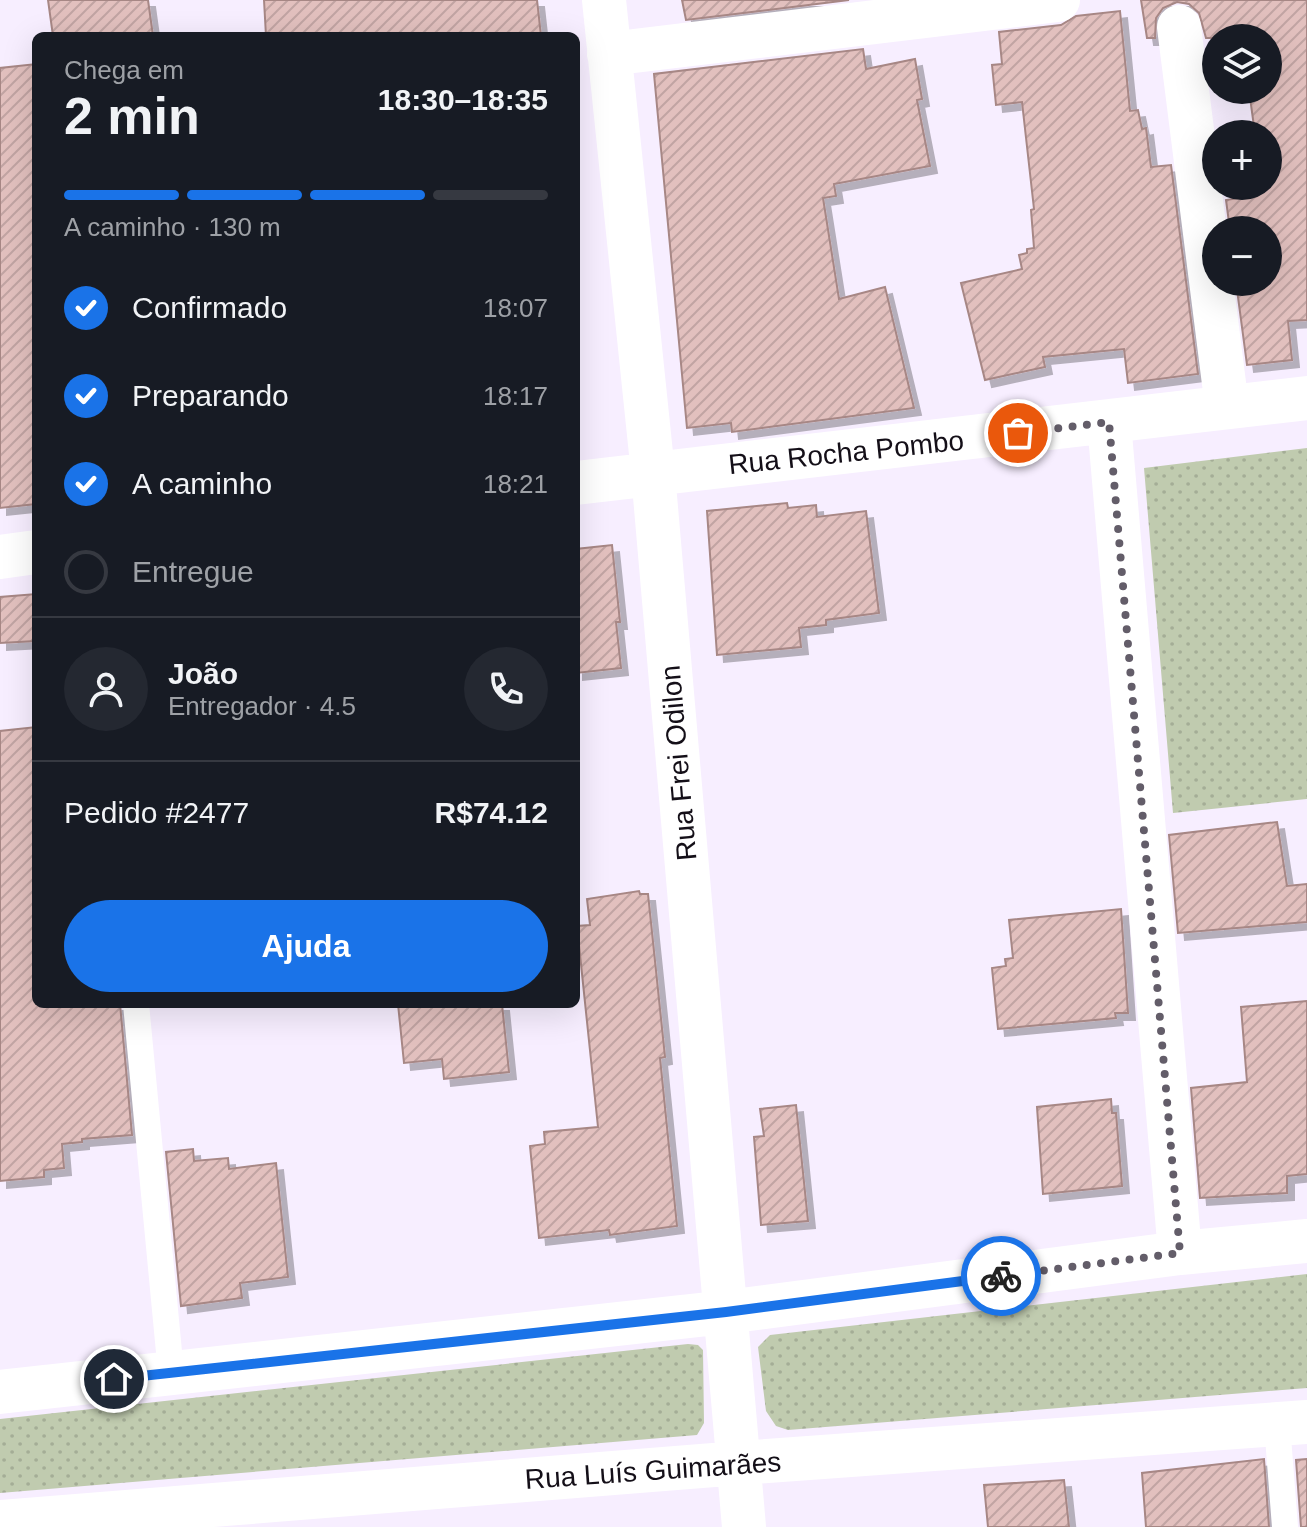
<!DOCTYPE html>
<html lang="pt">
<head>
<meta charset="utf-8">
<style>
  :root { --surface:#171b24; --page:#242831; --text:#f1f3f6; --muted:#9ea1a6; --line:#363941; --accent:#1a73e8 }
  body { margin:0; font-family:Arial,sans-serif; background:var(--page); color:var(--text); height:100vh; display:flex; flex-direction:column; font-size:30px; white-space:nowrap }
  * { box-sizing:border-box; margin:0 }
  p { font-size:26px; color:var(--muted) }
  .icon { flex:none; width:44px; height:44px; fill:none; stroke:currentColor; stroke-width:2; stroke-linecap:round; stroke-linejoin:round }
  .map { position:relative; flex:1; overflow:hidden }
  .sheet { position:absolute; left:32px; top:32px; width:548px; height:976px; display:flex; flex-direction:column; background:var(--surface); border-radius:12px; box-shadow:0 8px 32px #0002 }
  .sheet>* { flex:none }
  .controls { position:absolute; left:1202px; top:24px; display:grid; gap:16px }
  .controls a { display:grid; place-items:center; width:80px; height:80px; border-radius:50%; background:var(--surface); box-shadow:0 8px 32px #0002; font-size:40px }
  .pin { position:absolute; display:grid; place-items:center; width:68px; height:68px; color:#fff; margin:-34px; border:4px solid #fff; border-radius:50%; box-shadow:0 2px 8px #0007 }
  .courier { position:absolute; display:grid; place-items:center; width:80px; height:80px; margin:-40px; border:6px solid #1a73e8; border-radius:50%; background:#fff; color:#222; box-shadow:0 2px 10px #0007 }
  .overview em { font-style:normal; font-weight:700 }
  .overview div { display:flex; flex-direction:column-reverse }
  .overview { display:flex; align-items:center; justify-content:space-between; height:136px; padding:0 32px }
  h1 { font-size:52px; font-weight:700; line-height:60px }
  .bar { display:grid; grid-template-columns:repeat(4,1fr); gap:12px 8px; align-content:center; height:96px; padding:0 32px }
  .bar i { height:10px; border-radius:6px; background:var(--line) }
  .bar .selected { background:var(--accent) }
  .bar p { grid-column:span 4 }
  .line { display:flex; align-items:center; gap:20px; padding:0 32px; border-top:2px solid var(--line) }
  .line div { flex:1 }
  .round { display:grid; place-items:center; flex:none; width:84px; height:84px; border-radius:42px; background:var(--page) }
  ol { padding:0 32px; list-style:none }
  li { display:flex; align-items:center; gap:24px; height:88px }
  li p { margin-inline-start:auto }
  li .icon { padding:8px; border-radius:50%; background:var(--accent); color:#fff; stroke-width:4 }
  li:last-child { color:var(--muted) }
  li i { width:44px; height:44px; border:4px solid var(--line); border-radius:50% }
  .primary-button { display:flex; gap:16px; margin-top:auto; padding:16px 32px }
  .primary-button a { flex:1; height:92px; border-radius:48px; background:var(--accent); color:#fff; font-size:32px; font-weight:700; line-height:92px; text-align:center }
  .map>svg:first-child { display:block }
</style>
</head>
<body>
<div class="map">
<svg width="1307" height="1527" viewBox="0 0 1307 1527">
  <defs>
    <pattern id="green-dots" width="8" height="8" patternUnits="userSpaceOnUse" patternTransform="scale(2)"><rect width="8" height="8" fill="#c0cbaf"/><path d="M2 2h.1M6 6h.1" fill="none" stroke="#a4ad96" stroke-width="1.8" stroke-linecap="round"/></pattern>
    <pattern id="building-hatch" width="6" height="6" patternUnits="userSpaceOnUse" patternTransform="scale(2)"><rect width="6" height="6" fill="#e2c0be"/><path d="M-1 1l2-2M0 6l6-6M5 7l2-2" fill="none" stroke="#c1a4a3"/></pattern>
    <filter id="shadow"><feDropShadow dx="7" dy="7" stdDeviation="0" flood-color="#0004"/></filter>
  </defs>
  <rect width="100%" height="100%" fill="#f7eeff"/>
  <!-- green -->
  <path fill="url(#green-dots)" d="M1307,448V799L1173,813L1144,468Z
    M1307,1274V1388L788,1430L776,1426L766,1411L758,1347L770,1335Z
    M688,1344L698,1345L703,1350L704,1423L697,1435L0,1493V1419Z"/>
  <!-- building -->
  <path fill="url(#building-hatch)" stroke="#a78785" stroke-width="2" filter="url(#shadow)" d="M48,0H148L153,36H53Z
    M264,0H537L541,36H266Z
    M682,0H849L686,20Z
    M1141,0H1307V320L1288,321L1292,360L1247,365L1236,282H1268V230H1230L1226,200L1258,195L1256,186H1268V134H1255L1249,90H1268V38H1216V57L1214,38H1206L1199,13L1189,4L1177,2L1163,8L1156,18L1155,38H1147Z
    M1120,11L1130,111L1138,110L1142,129L1146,128L1151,167L1171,165L1198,374L1128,383L1124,349L1043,357L1045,367L985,380L961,283L1022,269L1019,255L1027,253V249L1034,248L1031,210L1034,209L1022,102L996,105L992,65L1002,64L999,32L1061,25L1076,16Z
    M863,49L866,69L915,59L922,99L917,100L930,166L834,184L836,196L823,198L839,299L885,287L914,408L732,432L731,423L687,428L654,74Z
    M36,64V504L0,508V68Z
    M787,503L788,508L816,505L817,517L866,511L879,613L826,620V625L799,628L801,647L717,655L707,511Z
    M612,545L620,622H616L621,668L576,673V549Z
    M36,594V641L0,643V597Z
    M36,727V1004H120L132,1135L82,1139V1142L62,1144L64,1168L44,1170V1177L0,1181V731Z
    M1277,822L1287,886L1307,884V922L1178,933L1169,835Z
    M639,891L640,894H648L665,1057L660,1058L677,1226L610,1235L609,1230L539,1238L530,1146L545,1144L544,1132L598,1127L577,926L590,925L587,899Z
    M1121,909L1128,1013H1115L1116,1018L998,1029L992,968L1006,966L1005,959L1013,958L1009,920Z
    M1307,1001V1174L1287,1176V1193L1200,1198L1191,1088L1247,1082L1241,1007Z
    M398,1004H502L509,1072L444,1079L442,1059L404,1063Z
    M1111,1099L1112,1113H1116L1122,1186L1043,1194L1037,1107Z
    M796,1105L808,1221L761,1225L754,1137L764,1136L760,1109Z
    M193,1149L194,1161L228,1158L229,1169L276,1163L288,1277L240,1283L242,1298L181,1306L166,1152Z
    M1264,1459L1269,1527H1146L1142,1473Z
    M1307,1459V1527H1301L1296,1460Z
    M1064,1480L1069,1527H988L984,1485Z"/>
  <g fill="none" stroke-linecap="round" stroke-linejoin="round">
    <!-- lane -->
    <path stroke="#fff" stroke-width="26" d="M136,1004L171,1373
      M1277,1424L1285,1527"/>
    <!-- street -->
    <path stroke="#fff" stroke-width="44" d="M604,0L653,473L744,1527
      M1179,27L1227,407
      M609,54L1058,0
      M1109,422L1180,1253
      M576,483L1307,398
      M0,557L36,552
      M0,1392L726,1312L1180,1253L1307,1241
      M0,1522L739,1463L1307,1422"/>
  </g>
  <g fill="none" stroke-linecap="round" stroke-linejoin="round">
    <!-- done -->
    <path stroke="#635d69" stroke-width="8" stroke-dasharray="0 14.4" d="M1001,1276L1180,1253L1109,422L1018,433"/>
    <!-- route -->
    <path stroke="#1a73e8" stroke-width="10" d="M114,1379L726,1312L1001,1276"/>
  </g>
  <g text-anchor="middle" stroke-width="7" stroke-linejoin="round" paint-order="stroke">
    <!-- street labels -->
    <g font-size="28" fill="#140f18" stroke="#fff">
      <text transform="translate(846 452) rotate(-6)" y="10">Rua Rocha Pombo</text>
      <text transform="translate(678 763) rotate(-95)" y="10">Rua Frei Odilon</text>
      <text transform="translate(653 1470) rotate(-4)" y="10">Rua Luís Guimarães</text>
    </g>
  </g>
</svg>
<div class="controls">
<a><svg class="icon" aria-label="layers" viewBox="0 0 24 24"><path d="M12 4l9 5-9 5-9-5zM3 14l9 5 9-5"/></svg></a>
<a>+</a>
<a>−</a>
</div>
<div class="pin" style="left:1018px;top:433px;background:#ea580c"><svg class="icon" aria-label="bag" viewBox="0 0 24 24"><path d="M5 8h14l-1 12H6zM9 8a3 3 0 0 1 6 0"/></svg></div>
<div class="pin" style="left:114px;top:1379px;background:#1f2937"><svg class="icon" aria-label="home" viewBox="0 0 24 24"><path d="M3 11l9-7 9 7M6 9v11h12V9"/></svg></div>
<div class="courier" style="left:1001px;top:1276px"><svg class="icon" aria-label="bike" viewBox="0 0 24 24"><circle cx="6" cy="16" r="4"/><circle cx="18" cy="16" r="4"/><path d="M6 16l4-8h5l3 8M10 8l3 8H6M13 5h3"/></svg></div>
<section class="sheet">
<div class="overview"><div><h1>2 min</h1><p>Chega em</p></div><em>18:30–18:35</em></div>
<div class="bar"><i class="selected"></i><i class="selected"></i><i class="selected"></i><i></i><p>A caminho · 130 m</p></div>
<ol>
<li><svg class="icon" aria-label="check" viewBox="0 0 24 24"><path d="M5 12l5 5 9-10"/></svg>Confirmado<p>18:07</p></li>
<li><svg class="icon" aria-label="check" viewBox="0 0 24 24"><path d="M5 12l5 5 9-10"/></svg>Preparando<p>18:17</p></li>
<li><svg class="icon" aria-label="check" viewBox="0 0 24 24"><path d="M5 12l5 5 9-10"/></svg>A caminho<p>18:21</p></li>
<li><i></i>Entregue</li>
</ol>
<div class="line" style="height:144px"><a class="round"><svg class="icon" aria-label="person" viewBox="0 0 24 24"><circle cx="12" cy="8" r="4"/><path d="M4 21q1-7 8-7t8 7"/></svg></a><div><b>João</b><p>Entregador · 4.5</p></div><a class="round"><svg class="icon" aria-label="phone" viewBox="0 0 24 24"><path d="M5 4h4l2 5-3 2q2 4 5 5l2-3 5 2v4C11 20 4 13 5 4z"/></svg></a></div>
<div class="line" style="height:104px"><div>Pedido #2477</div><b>R$74.12</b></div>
<div class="primary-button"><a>Ajuda</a></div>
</section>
</div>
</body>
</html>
